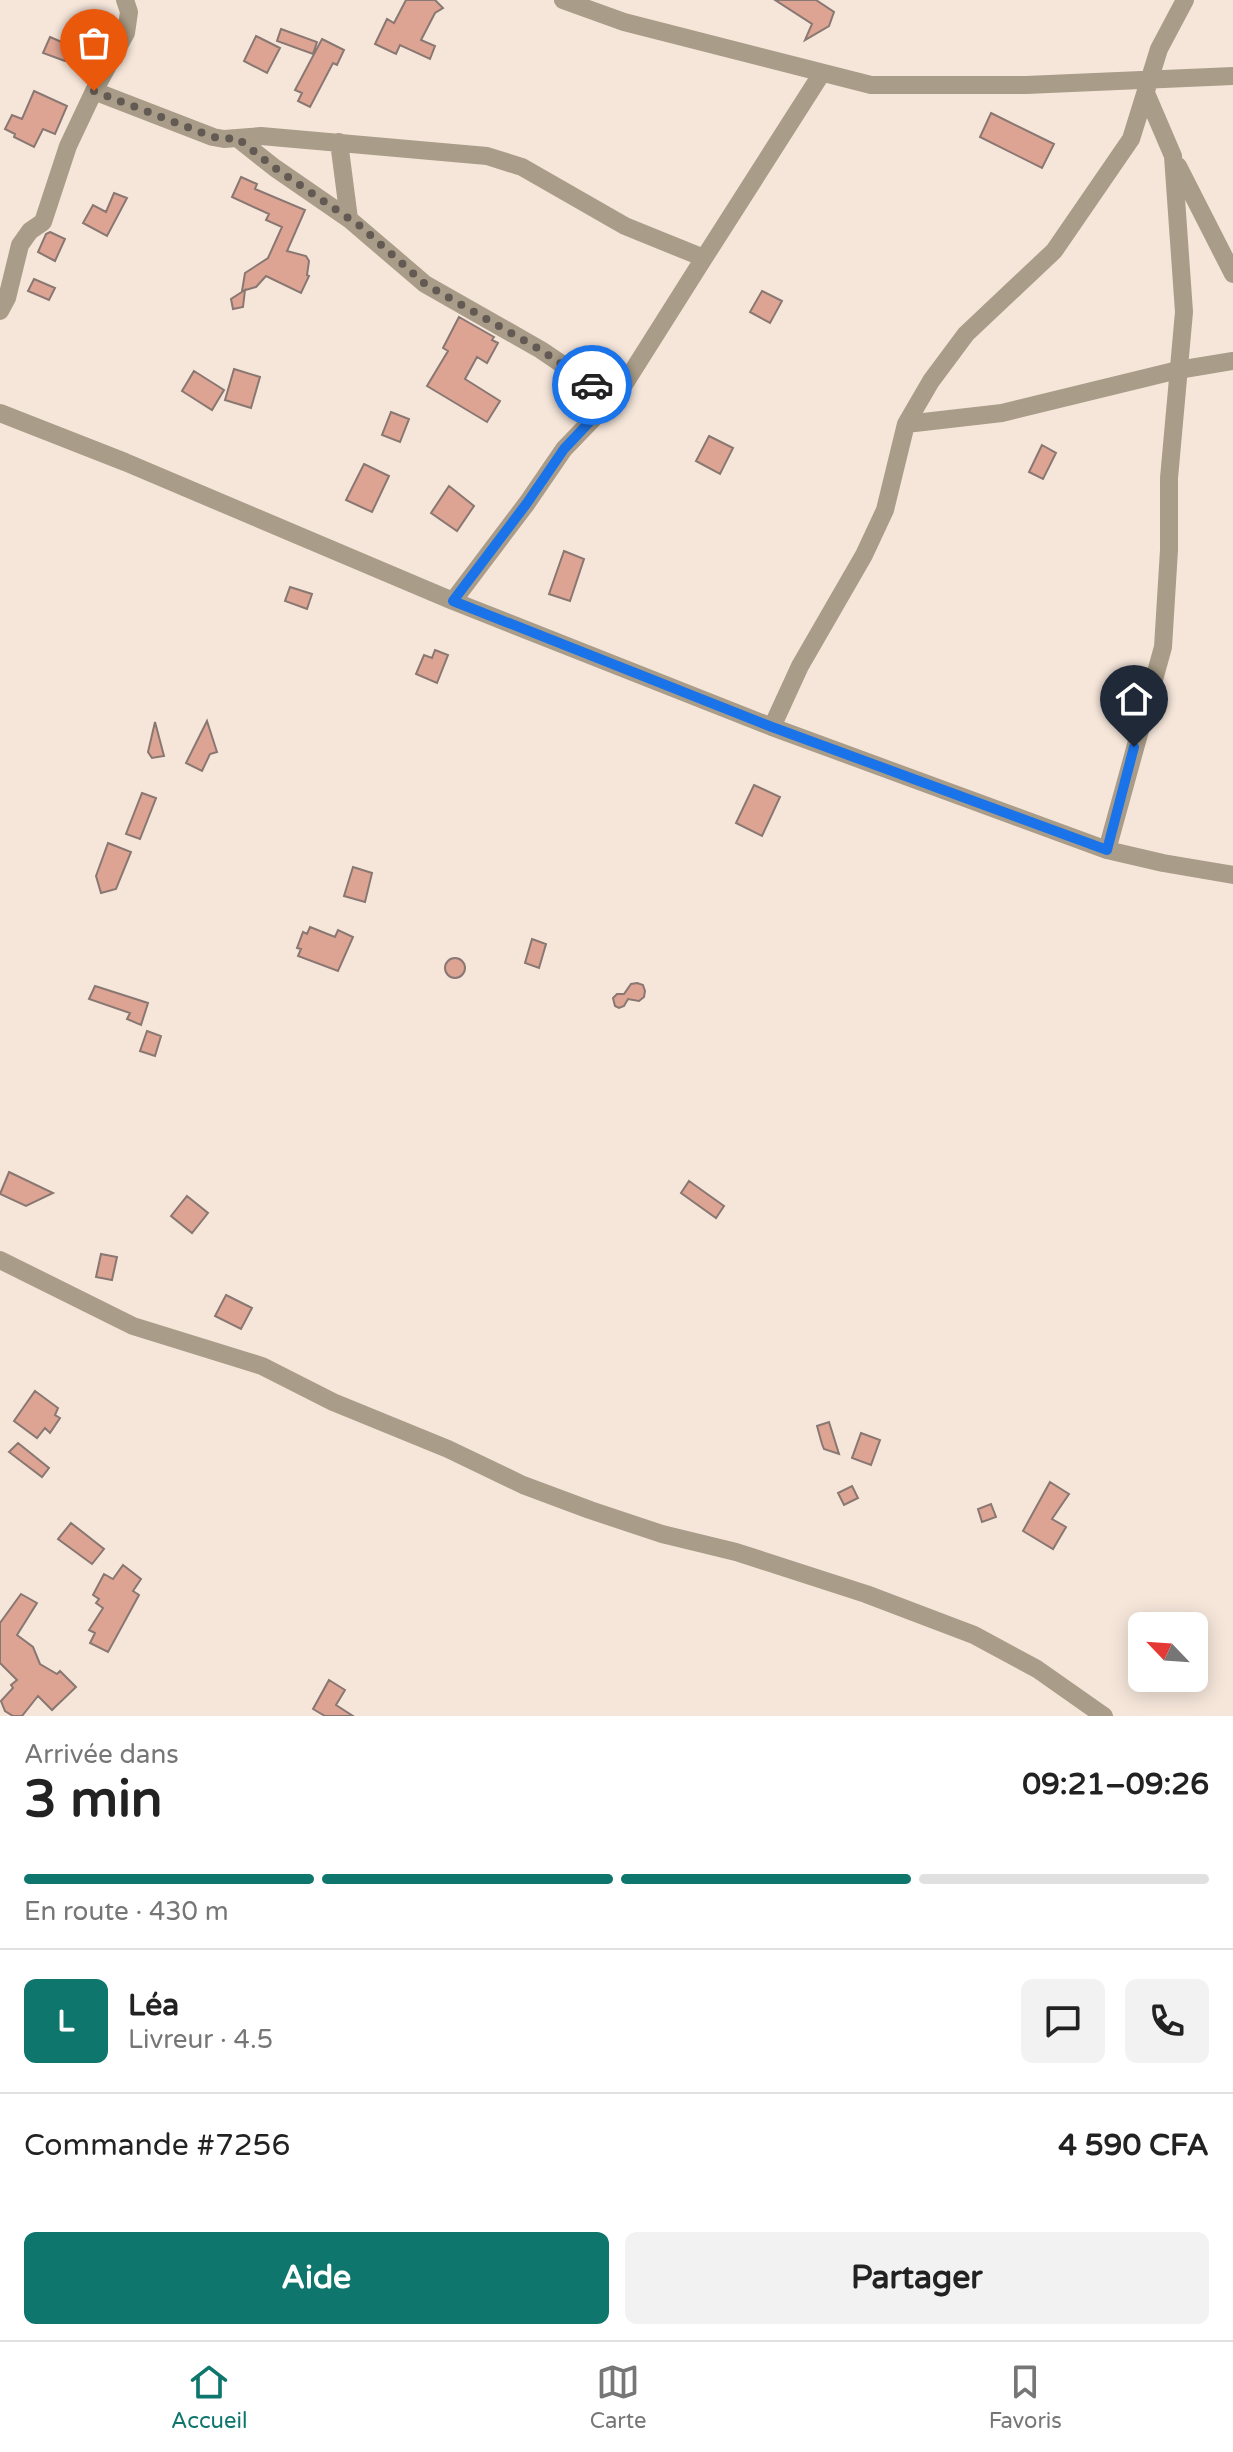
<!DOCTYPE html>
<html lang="fr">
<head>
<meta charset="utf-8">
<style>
  :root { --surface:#fff; --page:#f2f2f2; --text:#222; --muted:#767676; --line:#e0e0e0; --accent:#0f766e }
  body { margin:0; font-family:"Varela Round",sans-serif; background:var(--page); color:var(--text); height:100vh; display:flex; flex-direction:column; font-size:30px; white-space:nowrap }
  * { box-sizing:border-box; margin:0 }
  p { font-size:26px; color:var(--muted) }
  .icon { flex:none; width:44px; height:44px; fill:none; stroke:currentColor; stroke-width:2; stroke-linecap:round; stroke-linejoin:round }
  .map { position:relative; height:1716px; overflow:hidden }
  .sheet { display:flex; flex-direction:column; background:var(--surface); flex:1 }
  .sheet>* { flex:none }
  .needle { width:52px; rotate:295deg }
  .buttons { position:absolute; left:1128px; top:1612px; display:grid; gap:16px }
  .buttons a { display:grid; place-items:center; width:80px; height:80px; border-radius:12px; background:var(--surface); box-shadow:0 4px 20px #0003; font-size:40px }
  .pin { position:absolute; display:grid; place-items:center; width:68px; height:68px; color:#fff; margin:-82px -34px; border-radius:50% 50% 50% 0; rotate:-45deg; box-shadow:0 0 8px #0007 }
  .pin .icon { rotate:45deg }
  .courier { position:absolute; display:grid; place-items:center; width:80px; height:80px; margin:-40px; border:6px solid #1a73e8; border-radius:50%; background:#fff; color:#222; box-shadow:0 2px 10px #0007 }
  .headline em { font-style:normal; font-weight:700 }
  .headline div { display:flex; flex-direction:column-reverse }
  .headline { display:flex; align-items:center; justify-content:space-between; height:136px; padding:0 24px }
  h1 { font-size:52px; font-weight:700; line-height:60px }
  .bar { display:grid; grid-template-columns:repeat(4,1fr); gap:12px 8px; align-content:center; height:96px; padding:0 24px }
  .bar i { height:10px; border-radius:6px; background:var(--line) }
  .bar .selected { background:var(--accent) }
  .bar p { grid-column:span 4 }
  .line { display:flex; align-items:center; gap:20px; padding:0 24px; border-top:2px solid var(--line) }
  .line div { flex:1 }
  .round { display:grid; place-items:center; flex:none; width:84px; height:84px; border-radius:12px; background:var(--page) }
  .button { display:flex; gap:16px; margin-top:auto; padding:16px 24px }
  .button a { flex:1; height:92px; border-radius:12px; background:var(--accent); color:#fff; font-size:32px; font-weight:700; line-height:92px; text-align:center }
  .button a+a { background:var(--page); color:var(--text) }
  .dock { display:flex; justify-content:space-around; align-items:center; height:112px; border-top:2px solid var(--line); background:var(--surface); font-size:22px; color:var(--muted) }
  .dock a { display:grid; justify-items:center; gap:4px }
  .dock .selected { color:var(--accent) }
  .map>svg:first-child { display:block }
</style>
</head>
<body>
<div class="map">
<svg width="1233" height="1716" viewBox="0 0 1233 1716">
  <rect width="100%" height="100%" fill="#f6e6da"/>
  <!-- building -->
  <path fill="#dda494" stroke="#897772" stroke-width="2" d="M406,0H435L443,8L435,13L421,40L435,46L430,59L400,45L396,54L375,44L387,19L394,23Z
    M775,0H816L834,12L829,26L805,40L812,24Z
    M281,29L317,42L313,54L277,41Z
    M256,36L280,48L267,73L244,61Z
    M50,37L71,46L65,61L43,53Z
    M322,39L344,50L337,65L333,63L310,107L298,101L302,93L295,90Z
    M34,91L67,106L55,134L43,129L34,147L14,137L15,134L5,129L12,115L22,119Z
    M991,113L1054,144L1042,168L980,137Z
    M241,177L257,184L255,189L305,210L287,251L306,256L309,261L307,275L309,276L301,293L266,276L256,287L242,291L245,273L268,258L282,227L266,220L269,214L232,197Z
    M114,193L127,198L107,236L83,223L93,205L106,212Z
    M50,232L65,239L55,261L38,252L46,234Z
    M34,279L55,288L49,300L28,291Z
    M245,290L243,307L233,309L231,299Z
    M762,291L782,301L770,323L750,312Z
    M459,317L494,337L492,340L498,343L487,363L477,357L465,379L500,401L487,422L427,386L448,351L443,348Z
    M234,369L260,377L251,408L225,400Z
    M194,371L224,390L212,410L182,391Z
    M391,412L409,419L400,442L382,435Z
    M709,436L733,448L720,474L696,461Z
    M1042,445L1056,453L1043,479L1029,472Z
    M364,464L389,476L372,512L346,500Z
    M449,486L474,506L457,531L431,513Z
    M564,551L584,559L570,601L549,594Z
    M290,587L312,594L307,609L285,601Z
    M435,650L448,655L437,683L416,674L424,655L432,658Z
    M207,721L217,752L210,754L202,771L186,763Z
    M155,722L164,756L152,758L148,752Z
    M754,785L780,797L762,836L736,823Z
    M142,793L156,798L140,839L126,834Z
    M108,843L131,852L116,889L101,893L96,876Z
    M353,867L372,873L365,902L344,896Z
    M310,927L335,937L338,930L353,937L338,971L298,956L301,949L297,948L303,932L307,934Z
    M532,939L546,944L539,968L525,963Z
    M445 968a10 10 0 1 1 20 0a10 10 0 1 1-20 0Z
    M637,983L643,985L645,991L644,997L639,1001L628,999L624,1006L619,1008L615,1006L613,998L617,994H624L631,984Z
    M95,986L148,1003L141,1025L127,1019L130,1013L89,999Z
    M147,1031L161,1036L155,1056L140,1051Z
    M9,1172L53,1193L26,1206L0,1194Z
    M689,1181L724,1206L716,1218L681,1193Z
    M187,1196L208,1213L192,1233L171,1216Z
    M101,1254L117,1257L112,1280L96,1277Z
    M226,1295L252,1308L241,1329L215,1316Z
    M35,1391L58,1408L55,1415L60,1418L50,1433L45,1428L37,1438L14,1421Z
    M829,1422L839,1454L824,1449L822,1444L817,1426Z
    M861,1433L880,1440L871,1465L852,1458Z
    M18,1443L49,1468L42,1477L9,1452Z
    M1050,1482L1069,1494L1052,1519L1066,1527L1053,1549L1023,1531Z
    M852,1486L858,1498L844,1505L838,1493Z
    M991,1504L996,1517L982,1522L978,1509Z
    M71,1523L104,1549L92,1564L58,1539Z
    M123,1565L141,1579L133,1591L139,1595L108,1652L90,1643L95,1633L89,1630L103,1608L96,1603L99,1599L93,1595L104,1574L113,1579Z
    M21,1594L37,1603L17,1635L33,1647L40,1664L57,1674L60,1671L76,1687L52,1710L38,1696L22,1716H13L5,1711L1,1701L13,1688L11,1685L17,1680L0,1663V1623Z
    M329,1680L345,1690L336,1705L353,1716H325L313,1709Z"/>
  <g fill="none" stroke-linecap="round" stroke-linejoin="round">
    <!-- street -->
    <path stroke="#a99c88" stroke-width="18" d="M563,0L624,22L871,85H1026L1233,76
      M94,91L213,137L224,139L261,136L487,156L522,167L625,226L704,258L822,73
      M237,138L275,168L349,219
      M339,142L349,219L425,284L541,350L612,398
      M1178,166L1233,274
      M0,311L7,298L20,245L30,231L43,222L68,146L94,91L126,33L129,12L125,0
      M0,413L125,462L453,601L772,727L1107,850L1163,863L1233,875
      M906,424L1002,413L1178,370L1233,361
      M453,601L527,503L564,449L620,391L704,258
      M772,727L800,666L864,555L885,510L906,424L931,381L966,334L1054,251L1131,139L1159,49L1185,0
      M1107,850L1163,647L1169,550V478L1184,312L1173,156L1146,93
      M0,1260L133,1326L262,1366L333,1402L448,1449L523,1485L590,1510L662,1534L736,1552L866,1594L974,1635L1037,1669L1104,1716"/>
  </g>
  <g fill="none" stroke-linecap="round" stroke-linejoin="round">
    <!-- done -->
    <path stroke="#635a53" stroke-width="8" stroke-dasharray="0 14.4" d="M94,91L213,137L224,139L237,138L275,168L360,226L425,284L541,350L592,385"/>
    <!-- route -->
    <path stroke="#1a73e8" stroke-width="10" d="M592,385L612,398L564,449L527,503L453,601L772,727L1107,850L1134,747"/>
  </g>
</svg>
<div class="buttons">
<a><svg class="needle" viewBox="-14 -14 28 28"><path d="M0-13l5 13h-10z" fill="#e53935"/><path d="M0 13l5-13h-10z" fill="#767676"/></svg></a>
</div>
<div class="pin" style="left:94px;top:91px;background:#ea580c"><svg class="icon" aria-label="bag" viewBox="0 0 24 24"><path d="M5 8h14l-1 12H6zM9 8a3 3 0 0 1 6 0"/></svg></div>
<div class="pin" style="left:1134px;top:747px;background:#1f2937"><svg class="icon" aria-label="home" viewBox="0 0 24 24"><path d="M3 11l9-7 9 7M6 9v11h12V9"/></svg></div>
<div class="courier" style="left:592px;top:385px"><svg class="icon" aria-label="car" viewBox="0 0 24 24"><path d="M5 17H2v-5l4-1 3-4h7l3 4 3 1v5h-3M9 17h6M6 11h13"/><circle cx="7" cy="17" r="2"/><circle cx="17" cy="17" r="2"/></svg></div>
</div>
<section class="sheet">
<div class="headline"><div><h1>3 min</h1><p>Arrivée dans</p></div><em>09:21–09:26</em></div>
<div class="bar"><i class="selected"></i><i class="selected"></i><i class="selected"></i><i></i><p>En route · 430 m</p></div>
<div class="line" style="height:144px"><b class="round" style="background:var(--accent);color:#fff">L</b><div><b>Léa</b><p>Livreur · 4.5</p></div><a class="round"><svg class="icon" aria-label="chat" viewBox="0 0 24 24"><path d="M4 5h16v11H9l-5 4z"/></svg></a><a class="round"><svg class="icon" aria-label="phone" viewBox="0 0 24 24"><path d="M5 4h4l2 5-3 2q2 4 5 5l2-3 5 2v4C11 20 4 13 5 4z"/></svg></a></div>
<div class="line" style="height:104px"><div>Commande #7256</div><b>4 590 CFA</b></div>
<div class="button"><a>Aide</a><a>Partager</a></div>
</section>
<nav class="dock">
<a class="selected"><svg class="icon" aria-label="home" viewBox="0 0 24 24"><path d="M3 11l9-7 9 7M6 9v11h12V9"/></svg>Accueil</a>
<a><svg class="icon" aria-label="map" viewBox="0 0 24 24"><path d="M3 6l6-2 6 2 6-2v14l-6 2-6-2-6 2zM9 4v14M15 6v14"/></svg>Carte</a>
<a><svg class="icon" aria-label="saved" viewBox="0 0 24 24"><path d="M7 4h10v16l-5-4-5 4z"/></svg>Favoris</a>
</nav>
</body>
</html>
